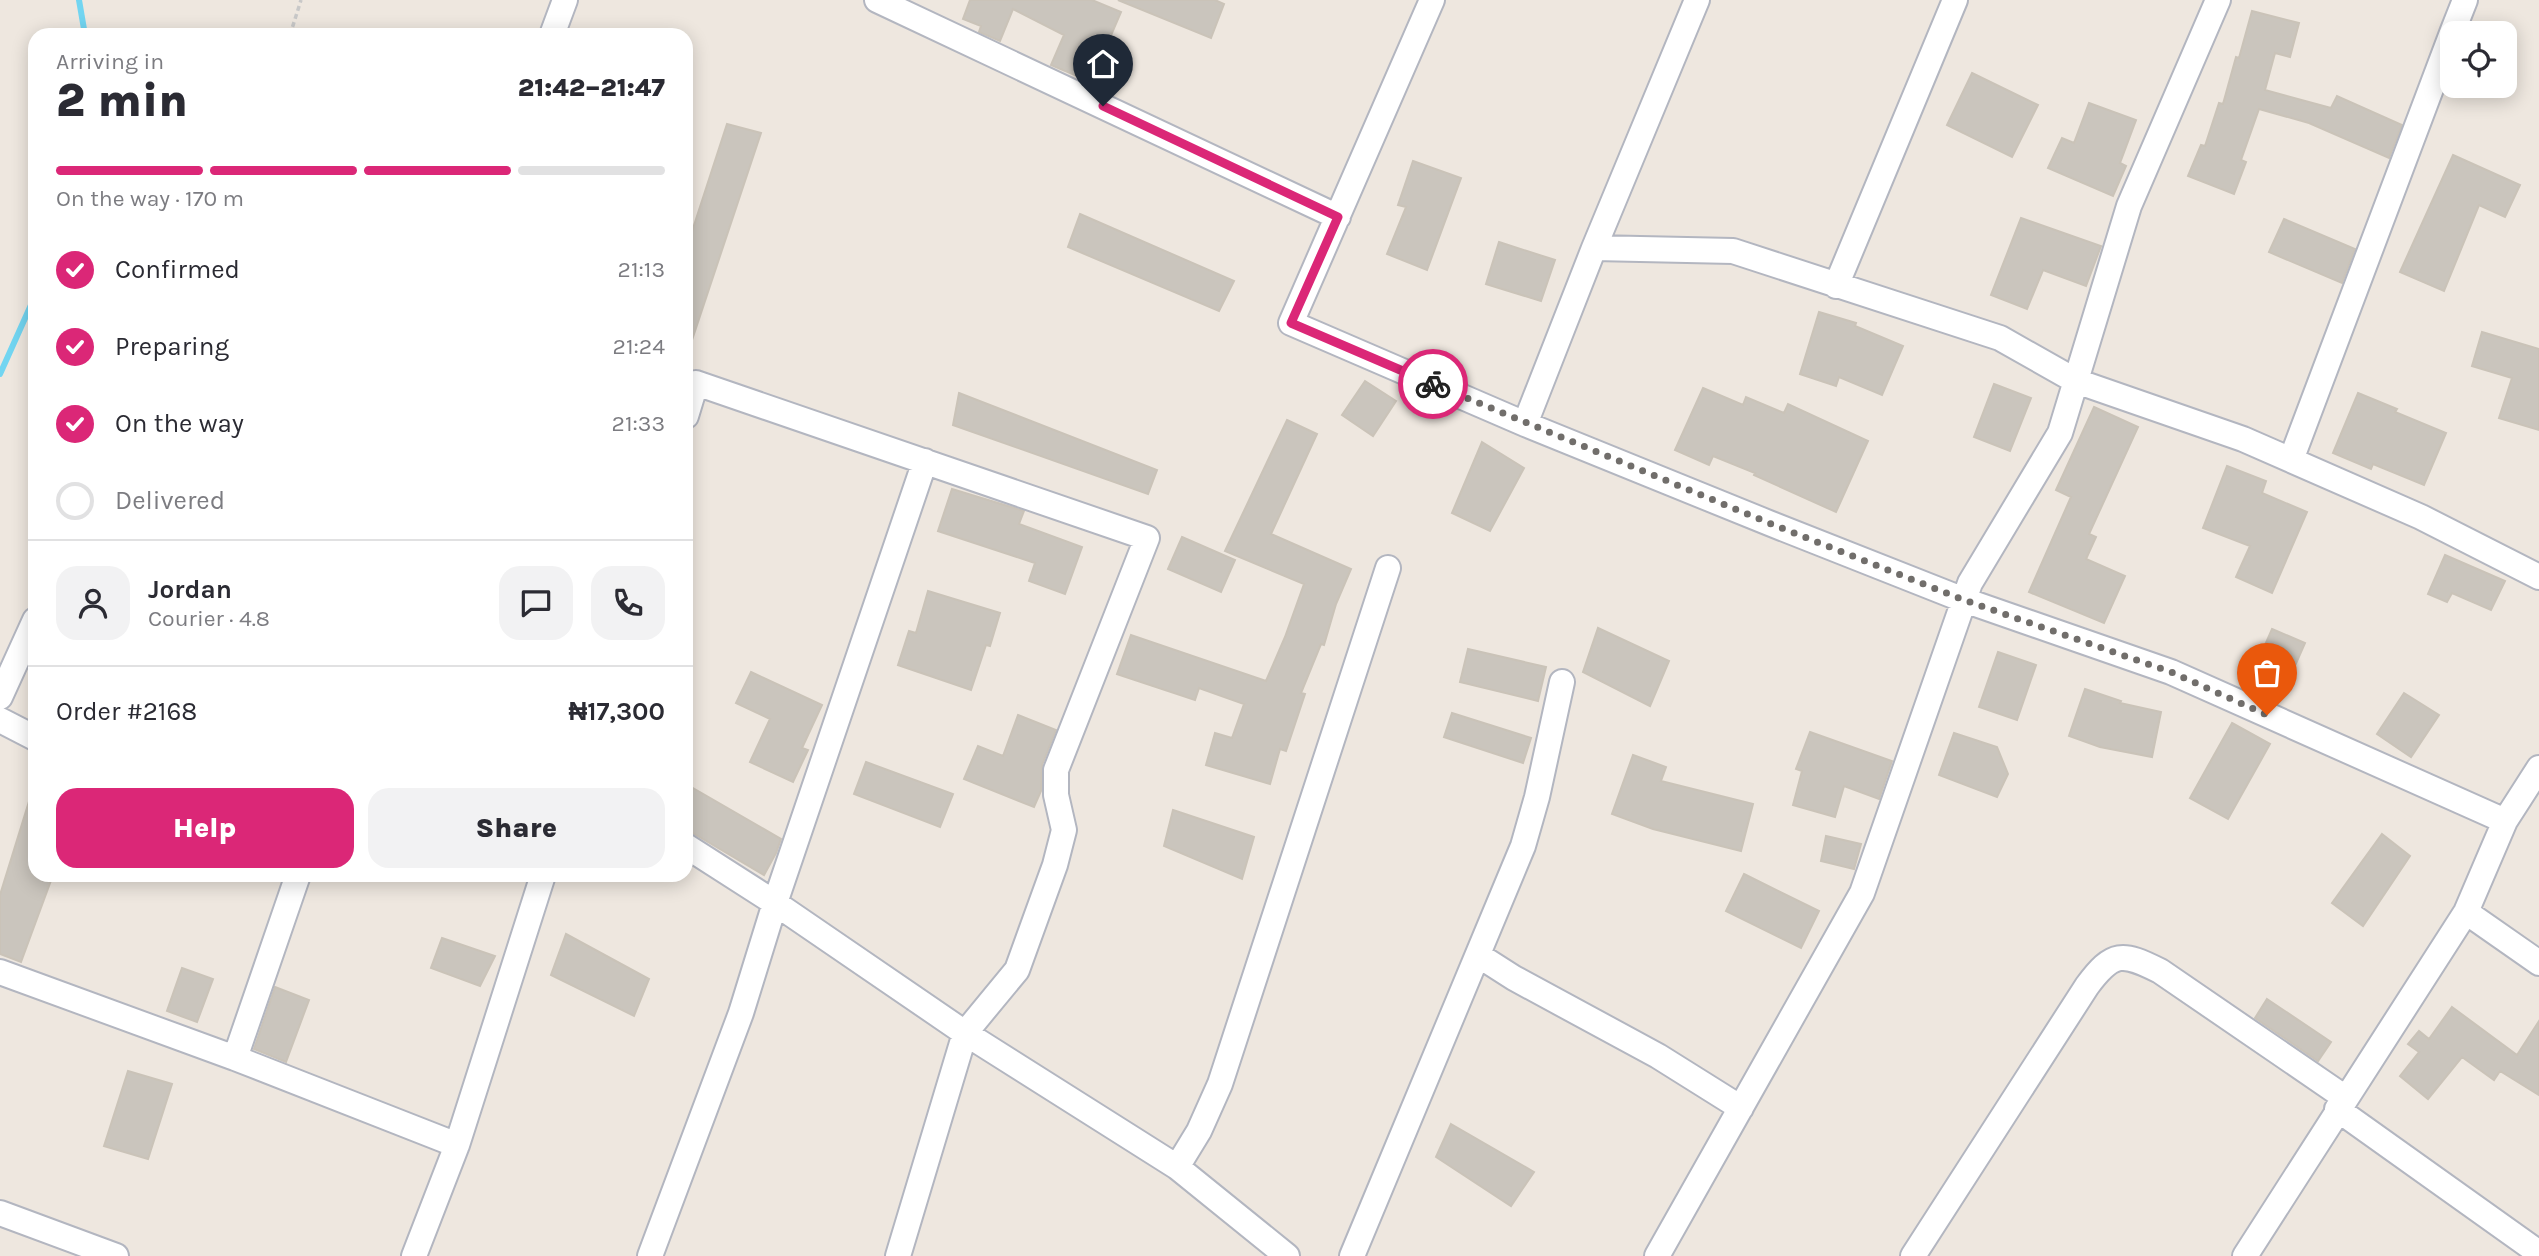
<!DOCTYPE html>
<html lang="en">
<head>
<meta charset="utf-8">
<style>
  :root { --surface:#fff; --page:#f2f2f3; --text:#2b2b33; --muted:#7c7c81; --line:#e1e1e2; --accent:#db2777 }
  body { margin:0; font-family:Karla,sans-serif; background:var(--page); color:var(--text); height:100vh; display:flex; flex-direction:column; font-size:26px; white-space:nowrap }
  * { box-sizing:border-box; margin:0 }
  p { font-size:23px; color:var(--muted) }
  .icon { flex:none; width:38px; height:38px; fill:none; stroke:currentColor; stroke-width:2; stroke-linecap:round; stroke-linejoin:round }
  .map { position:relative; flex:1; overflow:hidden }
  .details { position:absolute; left:28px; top:28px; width:665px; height:854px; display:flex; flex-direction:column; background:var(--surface); border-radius:21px; box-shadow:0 4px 18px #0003 }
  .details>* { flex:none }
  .buttons { position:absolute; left:2440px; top:21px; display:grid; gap:14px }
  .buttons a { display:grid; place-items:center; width:77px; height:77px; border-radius:14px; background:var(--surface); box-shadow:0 4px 18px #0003; font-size:35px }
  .pin { position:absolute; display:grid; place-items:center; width:60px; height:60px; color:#fff; margin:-72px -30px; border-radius:50% 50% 50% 0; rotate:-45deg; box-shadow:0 0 7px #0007 }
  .pin .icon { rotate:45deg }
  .courier { position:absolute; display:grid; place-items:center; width:70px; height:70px; margin:-35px; border:5px solid #db2777; border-radius:50%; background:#fff; color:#222; box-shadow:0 2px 9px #0007 }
  .headline em { font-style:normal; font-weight:800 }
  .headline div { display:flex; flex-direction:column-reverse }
  .headline { display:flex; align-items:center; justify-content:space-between; height:119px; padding:0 28px }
  h1 { font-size:46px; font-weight:800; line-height:52px }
  .bar { display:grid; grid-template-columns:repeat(4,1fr); gap:10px 7px; align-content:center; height:84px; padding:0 28px }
  .bar i { height:9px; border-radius:5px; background:var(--line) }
  .bar .selected { background:var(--accent) }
  .bar p { grid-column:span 4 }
  .line { display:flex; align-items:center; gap:18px; padding:0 28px; border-top:2px solid var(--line) }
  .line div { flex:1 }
  .round { display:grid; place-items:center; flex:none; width:74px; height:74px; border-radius:21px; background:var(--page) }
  ol { padding:0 28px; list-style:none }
  li { display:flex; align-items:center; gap:21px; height:77px }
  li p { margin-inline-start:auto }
  li .icon { padding:7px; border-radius:50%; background:var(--accent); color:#fff; stroke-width:4 }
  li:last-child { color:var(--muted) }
  li i { width:38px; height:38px; border:4px solid var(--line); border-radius:50% }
  .cta { display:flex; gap:14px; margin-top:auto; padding:14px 28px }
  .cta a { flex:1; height:80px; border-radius:21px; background:var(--accent); color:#fff; font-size:28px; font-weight:800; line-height:80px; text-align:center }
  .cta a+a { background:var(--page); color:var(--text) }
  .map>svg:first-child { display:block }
</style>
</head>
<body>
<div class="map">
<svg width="2539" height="1256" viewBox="0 0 2539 1256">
  <rect width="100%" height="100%" fill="#eee7df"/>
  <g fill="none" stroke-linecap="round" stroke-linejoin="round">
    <!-- stream -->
    <path stroke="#72d5f1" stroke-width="6" d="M79,0L85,35
      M0,374L35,296"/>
  </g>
  <!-- building -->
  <path fill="#cac5bd" stroke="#cac3b8" stroke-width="2" d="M970,0H1092L1121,12L1091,82L1051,65L1064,35L1013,9L1000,41L979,32L981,26L963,19Z
    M1118,0H1215L1224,4L1211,38Z
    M2252,11L2299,23L2290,57L2275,53L2265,90L2331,108L2337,96L2402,125L2389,158L2309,123L2259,109L2241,160L2246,162L2234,194L2188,176L2201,145L2205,146L2219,103L2223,104L2236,57L2239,58Z
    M1972,73L2038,105L2012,157L1947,125Z
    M2089,103L2136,120L2120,163L2126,166L2113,196L2048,168L2062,138L2074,143Z
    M727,124L761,133L689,349L686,348V250Z
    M2453,155L2520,185L2505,217L2479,205L2444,291L2400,272Z
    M1413,161L1461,178L1427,270L1387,254L1406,207L1398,205Z
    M1080,214L1234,281L1219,311L1068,247Z
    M2021,218L2101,246L2086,286L2043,270L2027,309L1991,295Z
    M2284,219L2355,249L2342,283L2269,252Z
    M1499,242L1555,260L1541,301L1486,284Z
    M1819,312L1856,323L1855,326L1903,346L1882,395L1839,377L1836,386L1800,374Z
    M2482,332L2539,349V430L2499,418L2512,378L2472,366Z
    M1365,381L1396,401L1373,436L1342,415Z
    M1994,384L2031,398L2010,451L1974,437Z
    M1703,388L1743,405L1746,397L1784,413L1788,404L1868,441L1836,512L1754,475L1755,473L1713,456L1709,465L1675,450Z
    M959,393L1157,470L1148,494L953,425Z
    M2358,393L2397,409L2395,412L2446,433L2424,485L2373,464L2371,469L2333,453Z
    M2094,407L2138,427L2089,534L2096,537L2086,559L2125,576L2104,623L2029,592L2071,497L2056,490Z
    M1287,420L1317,434L1271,534L1351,569L1336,604L1324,645L1321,644L1301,693L1305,694L1286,751L1280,749L1270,784L1206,765L1215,733L1232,738L1244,704L1199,688L1195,700L1117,674L1131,635L1266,681L1285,637L1304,584L1225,551Z
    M1482,442L1524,468L1490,531L1452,513Z
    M2227,466L2266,481L2262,493L2307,512L2272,593L2236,577L2250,546L2203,528Z
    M952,489L1024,511L1019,524L1082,547L1065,594L1029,581L1035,563L938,531Z
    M1182,537L1235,560L1221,592L1168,569Z
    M2445,555L2505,581L2491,610L2452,593L2447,602L2428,594Z
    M928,591L1000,613L990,646L986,645L971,690L898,665L909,631L916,633Z
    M1598,628L1669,661L1650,706L1583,672Z
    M2272,629L2305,643L2280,700L2247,686Z
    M1468,649L1546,667L1538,701L1460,682Z
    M1998,652L2036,665L2017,720L1979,707Z
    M751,672L822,705L802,748L808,750L793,782L750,762L770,719L736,703Z
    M2085,689L2121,701L2120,703L2161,712L2152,757L2100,747L2069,736Z
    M2404,693L2439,715L2411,757L2377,734Z
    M1452,713L1531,738L1523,763L1444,737Z
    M1018,715L1056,730L1042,765L1041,791L1034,807L964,779L978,746L1003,756Z
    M2232,723L2270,744L2228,819L2190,798Z
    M1810,732L1892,761L1879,799L1844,786L1835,817L1793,805L1802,771L1796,769Z
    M1954,733L1997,747L2008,774L1997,797L1939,775Z
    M1633,755L1666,767L1661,781L1753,804L1741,851L1653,829L1612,814Z
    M866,762L953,794L940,827L854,794Z
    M686,784L781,839L776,853L764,875L686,829Z
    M31,795L35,796V875H53L21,962L0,954V895Z
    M1173,810L1254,837L1242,879L1164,846Z
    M2382,834L2410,856L2363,926L2332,903Z
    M1826,836L1861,844L1854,869L1821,861Z
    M1744,874L1819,911L1801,948L1726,911Z
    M566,934L649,979L634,1016L551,975Z
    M442,938L495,956L480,986L431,968Z
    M182,968L213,979L197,1022L167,1011Z
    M275,987L309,1000L286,1062L254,1049Z
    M2267,999L2331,1042L2318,1061L2255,1018Z
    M2452,1007L2517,1055L2539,1021V1095L2500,1071L2494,1080L2462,1057L2428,1099L2400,1076L2419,1052L2408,1044L2419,1031L2429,1039Z
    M128,1071L172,1084L148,1159L104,1146Z
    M1451,1124L1534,1172L1511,1206L1436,1157Z"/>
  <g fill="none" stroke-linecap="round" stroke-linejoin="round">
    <defs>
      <path id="street" d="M877,0L1338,217
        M1432,0L1291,323L1525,424L1769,523L1964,600L2171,672L2505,821
        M2452,33L2465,0
        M552,35L565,0
        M1594,248L1733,251L2000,338L2076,381L2243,439L2421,517L2539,577
        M1836,286L1955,0
        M686,416L696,383L1147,538L1056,770V795L1064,830L1055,865L1017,970L965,1033L898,1256
        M1525,424L1594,248L1697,0
        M2291,460L2452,33
        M0,697L35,620
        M0,720L35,738
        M686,846L775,903L965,1033L1177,1167L1287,1256
        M2466,912L2539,963
        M1478,955L1514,978L1658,1056L1741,1108
        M0,972L235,1058L457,1145
        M235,1058L298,875
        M2337,1109L2539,1253
        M1177,1167L1199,1131L1220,1084L1388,568
        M0,1213L116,1256
        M414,1256L457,1145L543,875
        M650,1256L741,1013L775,903L925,461
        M1352,1256L1523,846L1537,797L1562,682
        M1657,1256L1862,893L1970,583L2060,433L2129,206L2218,0
        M1913,1256L2087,986C2113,951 2122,952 2160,971L2344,1097
        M2245,1256L2466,912L2505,821L2539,768"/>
    </defs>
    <!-- street casing -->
    <use href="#street" stroke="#b3b6c0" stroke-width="28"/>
    <!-- path -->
    <path stroke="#c8c8c8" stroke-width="3.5" stroke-dasharray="5 3.5" stroke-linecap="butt" d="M290,35L301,0"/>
    <!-- street -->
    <use href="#street" stroke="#fff" stroke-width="24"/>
  </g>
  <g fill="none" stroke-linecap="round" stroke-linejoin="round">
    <!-- done -->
    <path stroke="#716e6b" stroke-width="7" stroke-dasharray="0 12.6" d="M1433,384L1769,523L1964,600L2171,672L2267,715"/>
    <!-- route -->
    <path stroke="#db2777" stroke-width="9" d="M1103,106L1338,217L1291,323L1433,384"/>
  </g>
</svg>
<div class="buttons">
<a><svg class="icon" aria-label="locate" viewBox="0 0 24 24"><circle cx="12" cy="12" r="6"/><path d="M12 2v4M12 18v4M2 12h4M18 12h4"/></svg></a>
</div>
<div class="pin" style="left:2267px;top:715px;background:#ea580c"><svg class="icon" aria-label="bag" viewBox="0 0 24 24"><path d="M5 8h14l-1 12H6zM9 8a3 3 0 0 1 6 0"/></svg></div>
<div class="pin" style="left:1103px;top:106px;background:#1f2937"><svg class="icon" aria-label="home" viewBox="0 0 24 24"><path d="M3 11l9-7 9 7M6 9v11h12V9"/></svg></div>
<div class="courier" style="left:1433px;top:384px"><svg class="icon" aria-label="bike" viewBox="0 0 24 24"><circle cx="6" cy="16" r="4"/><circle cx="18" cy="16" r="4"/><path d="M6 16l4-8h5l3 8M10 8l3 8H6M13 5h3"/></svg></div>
<section class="details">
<div class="headline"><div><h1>2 min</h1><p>Arriving in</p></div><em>21:42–21:47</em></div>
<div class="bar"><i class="selected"></i><i class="selected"></i><i class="selected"></i><i></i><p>On the way · 170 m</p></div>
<ol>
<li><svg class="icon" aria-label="check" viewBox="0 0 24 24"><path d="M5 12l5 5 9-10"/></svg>Confirmed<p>21:13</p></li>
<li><svg class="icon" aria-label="check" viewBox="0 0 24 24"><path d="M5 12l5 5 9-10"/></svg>Preparing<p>21:24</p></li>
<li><svg class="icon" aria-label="check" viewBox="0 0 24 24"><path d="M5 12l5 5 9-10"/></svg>On the way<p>21:33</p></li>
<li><i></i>Delivered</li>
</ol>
<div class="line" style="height:126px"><a class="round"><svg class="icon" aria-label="person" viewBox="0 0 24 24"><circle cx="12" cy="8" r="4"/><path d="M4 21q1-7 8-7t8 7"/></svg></a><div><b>Jordan</b><p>Courier · 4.8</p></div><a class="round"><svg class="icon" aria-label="chat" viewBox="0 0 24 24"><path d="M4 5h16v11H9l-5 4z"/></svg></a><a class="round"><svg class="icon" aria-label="phone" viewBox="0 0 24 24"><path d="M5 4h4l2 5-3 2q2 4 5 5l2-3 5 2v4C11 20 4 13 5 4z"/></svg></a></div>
<div class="line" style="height:91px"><div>Order #2168</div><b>₦17,300</b></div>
<div class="cta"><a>Help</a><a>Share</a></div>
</section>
</div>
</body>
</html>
